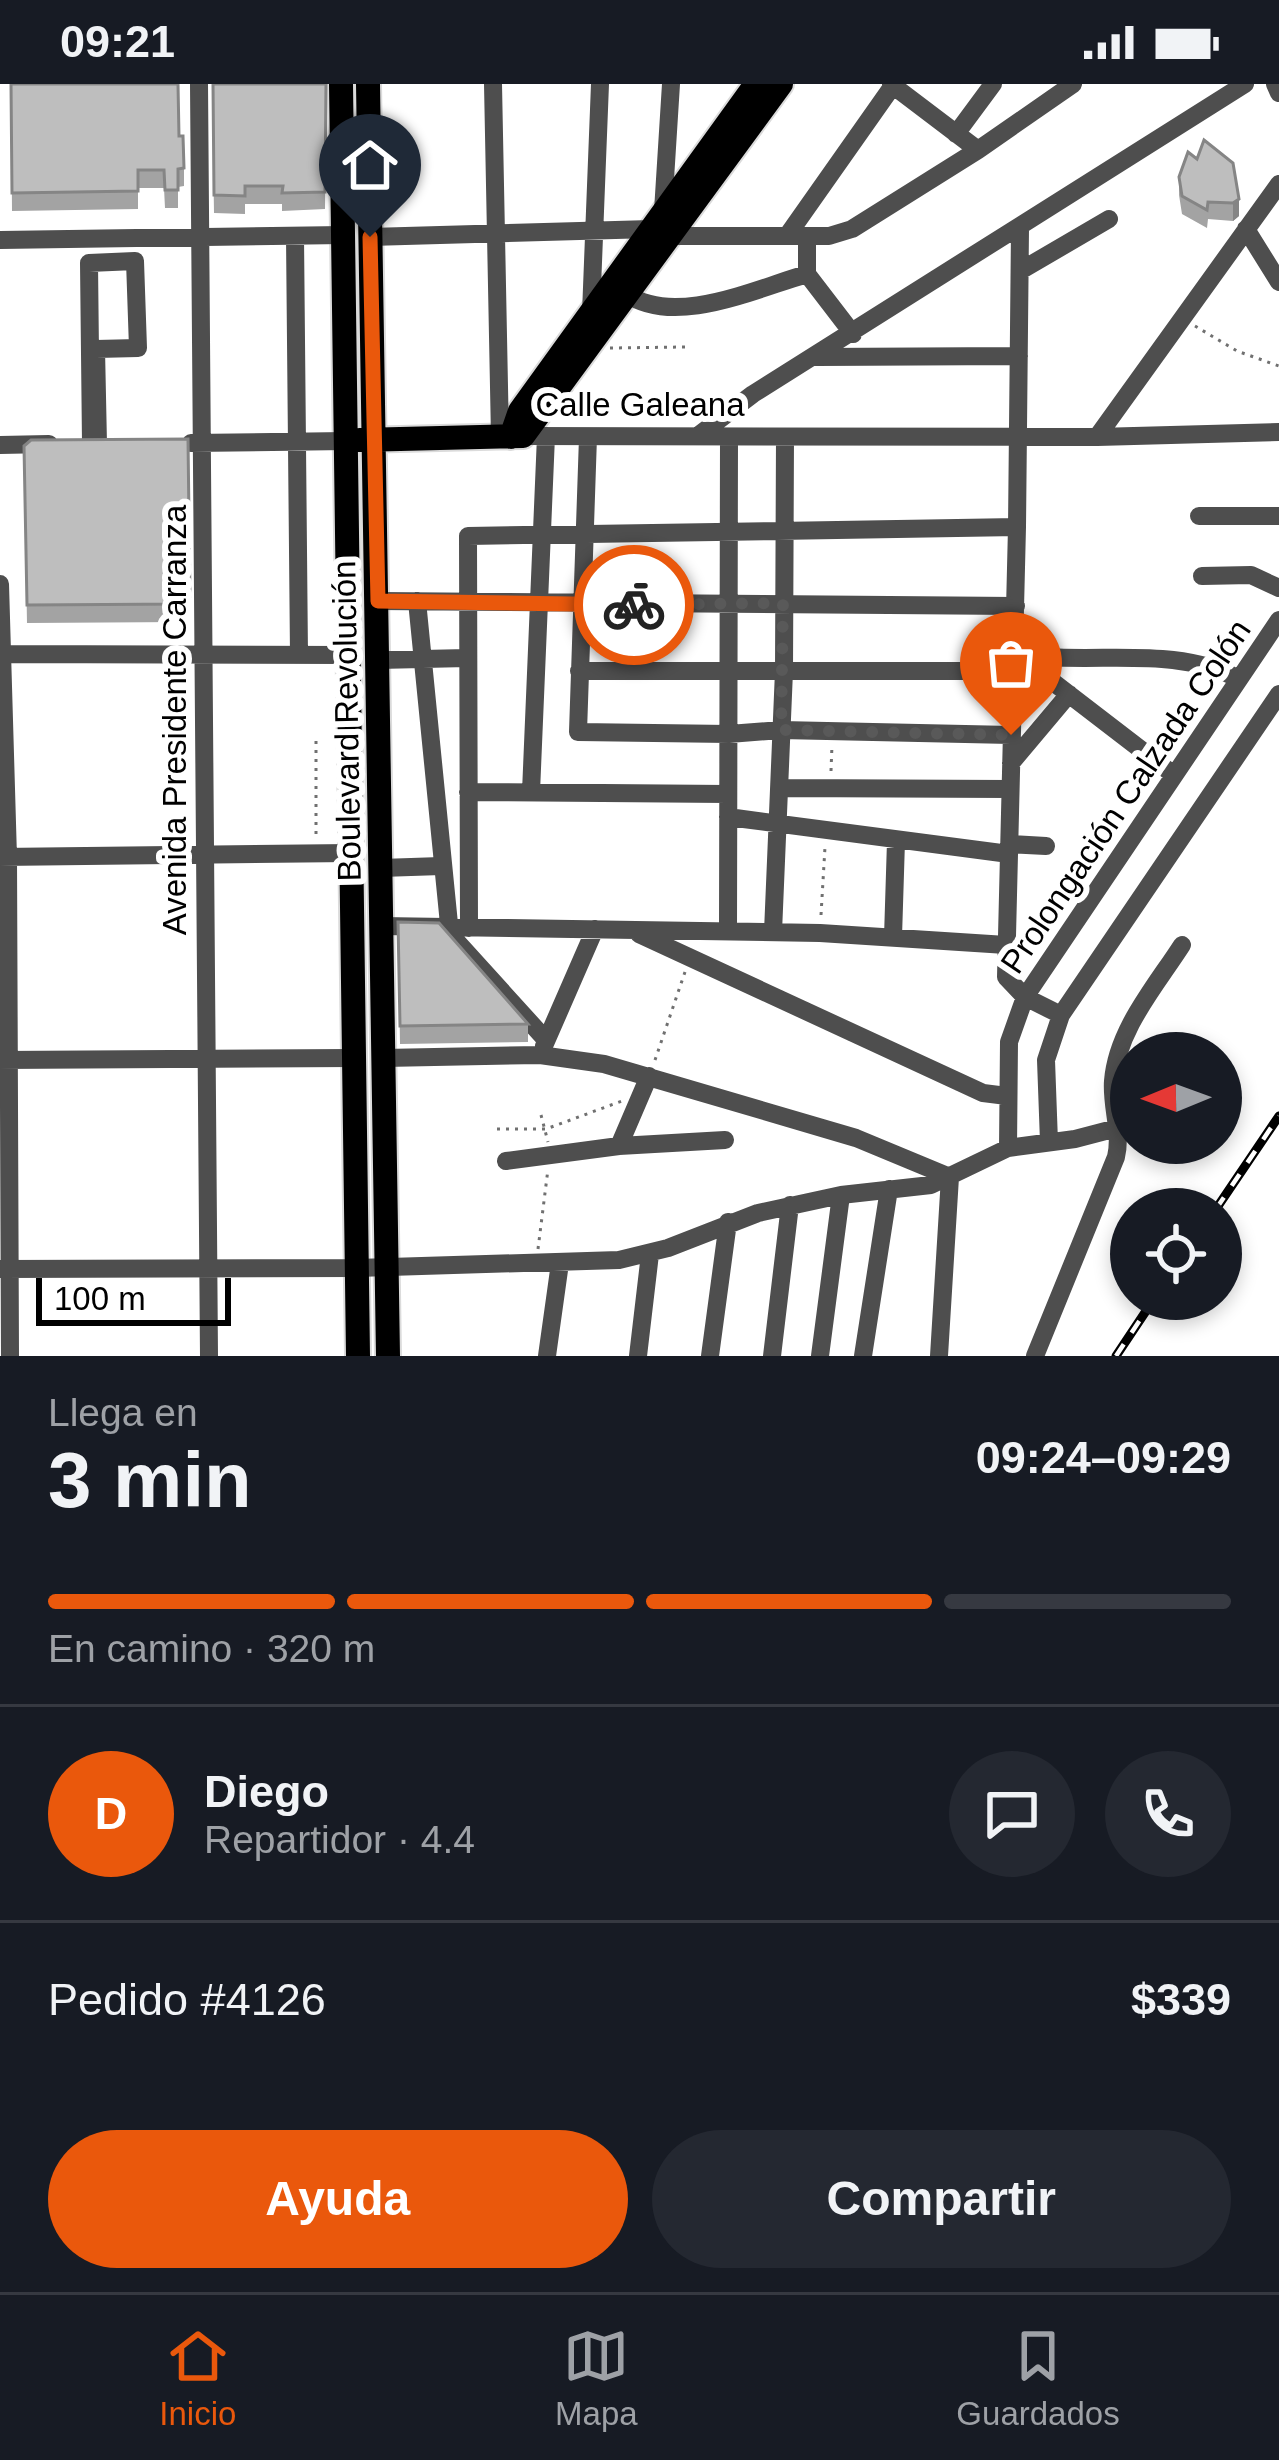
<!DOCTYPE html>
<html lang="es">
<head>
<meta charset="utf-8">
<style>
  :root { --surface:#171b24; --page:#242831; --text:#f1f3f6; --muted:#9ea1a6; --line:#363941; --accent:#ea580c }
  body { margin:0; font-family:Helvetica,sans-serif; background:var(--page); color:var(--text); height:100vh; display:flex; flex-direction:column; font-size:45px; white-space:nowrap }
  * { box-sizing:border-box; margin:0 }
  p { font-size:39px; color:var(--muted) }
  .icon { flex:none; width:66px; height:66px; fill:none; stroke:currentColor; stroke-width:2; stroke-linecap:round; stroke-linejoin:round }
  .map { position:relative; height:1272px; overflow:hidden }
  .sheet { display:flex; flex-direction:column; background:var(--surface); flex:1 }
  .sheet>* { flex:none }
  .needle { width:78px; rotate:269deg }
  .fabs { position:absolute; left:1110px; top:948px; display:grid; gap:24px }
  .fabs a { display:grid; place-items:center; width:132px; height:132px; border-radius:50%; background:var(--surface); box-shadow:0 6px 18px #0003; font-size:60px }
  .scale { position:absolute; left:36px; bottom:30px; width:195px; box-sizing:border-box; padding-left:12px; border:6px solid #000; border-top:0; font-size:33px; line-height:42px; white-space:nowrap; color:#000; -webkit-text-stroke:9px #fff; paint-order:stroke }
  .pin { position:absolute; display:grid; place-items:center; width:102px; height:102px; color:#fff; margin:-123px -51px; border-radius:50% 50% 50% 0; rotate:-45deg; box-shadow:0 0 12px #0007 }
  .pin .icon { rotate:45deg }
  .courier { position:absolute; display:grid; place-items:center; width:120px; height:120px; margin:-60px; border:9px solid #ea580c; border-radius:50%; background:#fff; color:#222; box-shadow:0 3px 15px #0007 }
  .overview em { font-style:normal; font-weight:800 }
  .overview div { display:flex; flex-direction:column-reverse }
  .overview { display:flex; align-items:center; justify-content:space-between; height:204px; padding:0 48px }
  h1 { font-size:78px; font-weight:800; line-height:90px }
  .bar { display:grid; grid-template-columns:repeat(4,1fr); gap:18px 12px; align-content:center; height:144px; padding:0 48px }
  .bar i { height:15px; border-radius:9px; background:var(--line) }
  .bar .selected { background:var(--accent) }
  .bar p { grid-column:span 4 }
  .line { display:flex; align-items:center; gap:30px; padding:0 48px; border-top:3px solid var(--line) }
  .line div { flex:1 }
  .round { display:grid; place-items:center; flex:none; width:126px; height:126px; border-radius:63px; background:var(--page) }
  .button { display:flex; gap:24px; margin-top:auto; padding:24px 48px }
  .button a { flex:1; height:138px; border-radius:72px; background:var(--accent); color:#fff; font-size:48px; font-weight:800; line-height:138px; text-align:center }
  .button a+a { background:var(--page); color:var(--text) }
  .status { display:flex; justify-content:space-between; align-items:center; height:84px; padding:0 60px; background:var(--surface); direction:ltr }
  .status svg { height:33px; fill:currentColor }
  .tabs { display:flex; justify-content:space-around; align-items:center; height:168px; border-top:3px solid var(--line); background:var(--surface); font-size:33px; color:var(--muted) }
  .tabs a { display:grid; justify-items:center; gap:6px }
  .tabs .selected { color:var(--accent) }
  .map>svg:first-child { display:block }
</style>
</head>
<body>
<div class="status"><b>09:21</b><svg viewBox="0 0 49 12"><path d="M0 12V9h3v3zM5 12V6h3v6zM10 12V3h3v9zM15 12V0h3v12zM26 1h20v11H26zM47 4h2v5h-2z"/></svg></div>
<div class="map">
<svg width="1279" height="1272" viewBox="0 0 1279 1272">
  <rect width="100%" height="100%" fill="#fff"/>
  <g fill="none" stroke-linecap="round" stroke-linejoin="round">
    <defs>
      <path id="major" d="M341,0L358,1272
        M368,0L388,1272
        M511,353L520,327L756,0
        M360,356L523,352L781,0"/>
    </defs>
    <!-- major casing -->
    <use href="#major" stroke="#dbdbdb" stroke-width="28"/>
    <!-- path -->
    <path stroke="#707070" stroke-width="3" stroke-dasharray="3 6" stroke-linecap="butt" d="M1195,242L1237,267L1279,282
      M610,264L685,263
      M316,657V755
      M831,687L832,661
      M821,831L825,763
      M655,976L685,888
      M541,1031L548,1058
      M497,1045H546L622,1017
      M538,1165L548,1085"/>
    <!-- minor -->
    <path stroke="#4e4e4e" stroke-width="18" d="M199,0L209,1272
      M493,0L500,353
      M891,0L978,66
      M1275,0L1279,9
      M956,50L993,0
      M663,127L671,0
      M1020,145L1017,443L1006,893L1025,913L1061,931
      M1246,145L1279,198
      M295,152L299,571
      M787,152L894,0
      M807,152V190L853,250
      M370,153L651,145L670,152H829L852,145L978,66L1073,0
      M0,156L343,151
      M1020,187L1109,135
      M627,210C675,243 755,205 807,190
      M591,229L600,0
      M817,273L1019,272
      M699,351L753,310L1245,0
      M523,352L1097,353L1279,348
      M588,353L578,648L729,650L781,646L1011,651
      M1097,353L1279,100
      M191,359L346,357
      M91,360L89,179L135,177L138,264L96,265L98,360
      M0,361L49,360
      M1199,432H1279
      M1202,492L1251,491L1279,504
      M0,500L8,773L10,1272
      M378,517L1016,522
      M417,517L450,850L546,956
      M1015,569C1088,583 1171,559 1239,595
      M0,570L348,571
      M1019,572L1174,691
      M378,576L467,574
      M579,587H1014
      M1011,679L1069,610
      M779,704L1010,705
      M468,708L728,710
      M531,708L546,352
      M728,733L1009,770
      M1009,760L1046,762
      M0,773L351,769
      M381,784L441,782
      M382,842L820,849L1006,861
      M469,844L468,452L1017,443
      M728,847L729,353
      M773,848L784,587L785,353
      M639,850L983,1009L1007,1012
      M893,853L896,757
      M544,962L595,845
      M384,974L540,971L604,980L856,1054L950,1093
      M0,976L354,974
      M1049,1058L1046,976L1061,931L1279,610
      M619,1062L649,992
      M1008,1064L1009,958L1025,913L1279,536
      M506,1077L619,1062L725,1056
      M0,1185L357,1184L619,1176L668,1164L758,1129L841,1111L931,1101L1008,1064L1075,1055L1117,1044
      M547,1272L560,1179
      M638,1272L650,1170
      M710,1272L728,1138
      M772,1272L790,1121
      M820,1272L841,1111
      M863,1272L889,1105
      M939,1272L950,1093
      M1035,1272L1116,1073C1122,1048 1111,1023 1113,997C1117,946 1155,903 1182,861"/>
    <!-- major -->
    <use href="#major" stroke="#000" stroke-width="24"/>
    <defs>
      <path id="rail" d="M1216,1125L1279,1032
        M1116,1272L1154,1215"/>
    </defs>
    <!-- rail casing -->
    <use href="#rail" stroke="#000" stroke-width="9"/>
    <!-- rail -->
    <use href="#rail" stroke="#fff" stroke-width="4.5" stroke-dasharray="14" stroke-linecap="butt"/>
  </g>
  <!-- wall -->
  <path fill="#a3a3a3" d="M11,0L179,52L184,84V102L178,103V124H165L164,104H138V125L12,127Z
    M212,0H326L325,125L282,127V120H245V130L214,129Z
    M1204,56L1239,132L1233,137L1208,135L1207,144L1182,130L1179,111V93L1197,75Z
    M188,355L190,531L183,538L27,539L24,362Z
    M398,838L528,940V958L400,960Z"/>
  <!-- shaded-wall -->
  <path fill="#858585" d="M1239,115V132L1233,137V119Z
    M190,513V531L183,538V520Z"/>
  <!-- building -->
  <path fill="#bebebe" stroke="#858585" stroke-width="3" d="M11,0H178L179,52H183L184,84L178,85V106H165L164,86H138V107L12,109Z
    M213,0H326L325,108L282,109L283,102H245V112L214,111Z
    M1204,56L1233,79L1239,115L1233,119L1208,118L1207,126L1182,112L1179,93L1188,68L1197,75Z
    M188,355L190,513L183,520L27,521L24,362L31,356Z
    M398,838L439,839L528,940L400,942Z"/>
  <g fill="none" stroke-linecap="round" stroke-linejoin="round">
    <!-- done -->
    <path stroke="#595959" stroke-width="12" stroke-dasharray="0 21.6" d="M634,521L783,519L781,646L1011,651"/>
    <!-- route -->
    <path stroke="#ea580c" stroke-width="15" d="M370,153L378,517L634,521"/>
  </g>
  <g text-anchor="middle" stroke-width="12" stroke-linejoin="round" paint-order="stroke">
    <!-- street labels -->
    <g font-size="33" fill="#000" stroke="#fff">
      <text x="640" y="332">Calle Galeana</text>
      <text transform="translate(174 636) rotate(-90)" y="12">Avenida Presidente Carranza</text>
      <text transform="translate(346 637) rotate(-91)" y="12">Boulevard Revolución</text>
      <text transform="translate(1125 712) rotate(-56)" y="12">Prolongación Calzada Colón</text>
    </g>
  </g>
</svg>
<div class="fabs">
<a><svg class="needle" viewBox="-14 -14 28 28"><path d="M0-13l5 13h-10z" fill="#e53935"/><path d="M0 13l5-13h-10z" fill="#9ea1a6"/></svg></a>
<a><svg class="icon" aria-label="locate" viewBox="0 0 24 24"><circle cx="12" cy="12" r="6"/><path d="M12 2v4M12 18v4M2 12h4M18 12h4"/></svg></a>
</div>
<div class="scale">100 m</div>
<div class="pin" style="left:1011px;top:651px;background:#ea580c"><svg class="icon" aria-label="bag" viewBox="0 0 24 24"><path d="M5 8h14l-1 12H6zM9 8a3 3 0 0 1 6 0"/></svg></div>
<div class="pin" style="left:370px;top:153px;background:#1f2937"><svg class="icon" aria-label="home" viewBox="0 0 24 24"><path d="M3 11l9-7 9 7M6 9v11h12V9"/></svg></div>
<div class="courier" style="left:634px;top:521px"><svg class="icon" aria-label="bike" viewBox="0 0 24 24"><circle cx="6" cy="16" r="4"/><circle cx="18" cy="16" r="4"/><path d="M6 16l4-8h5l3 8M10 8l3 8H6M13 5h3"/></svg></div>
</div>
<section class="sheet">
<div class="overview"><div><h1>3 min</h1><p>Llega en</p></div><em>09:24–09:29</em></div>
<div class="bar"><i class="selected"></i><i class="selected"></i><i class="selected"></i><i></i><p>En camino · 320 m</p></div>
<div class="line" style="height:216px"><b class="round" style="background:var(--accent);color:#fff">D</b><div><b>Diego</b><p>Repartidor · 4.4</p></div><a class="round"><svg class="icon" aria-label="chat" viewBox="0 0 24 24"><path d="M4 5h16v11H9l-5 4z"/></svg></a><a class="round"><svg class="icon" aria-label="phone" viewBox="0 0 24 24"><path d="M5 4h4l2 5-3 2q2 4 5 5l2-3 5 2v4C11 20 4 13 5 4z"/></svg></a></div>
<div class="line" style="height:156px"><div>Pedido #4126</div><b>$339</b></div>
<div class="button"><a>Ayuda</a><a>Compartir</a></div>
</section>
<nav class="tabs">
<a class="selected"><svg class="icon" aria-label="home" viewBox="0 0 24 24"><path d="M3 11l9-7 9 7M6 9v11h12V9"/></svg>Inicio</a>
<a><svg class="icon" aria-label="map" viewBox="0 0 24 24"><path d="M3 6l6-2 6 2 6-2v14l-6 2-6-2-6 2zM9 4v14M15 6v14"/></svg>Mapa</a>
<a><svg class="icon" aria-label="saved" viewBox="0 0 24 24"><path d="M7 4h10v16l-5-4-5 4z"/></svg>Guardados</a>
</nav>
</body>
</html>
